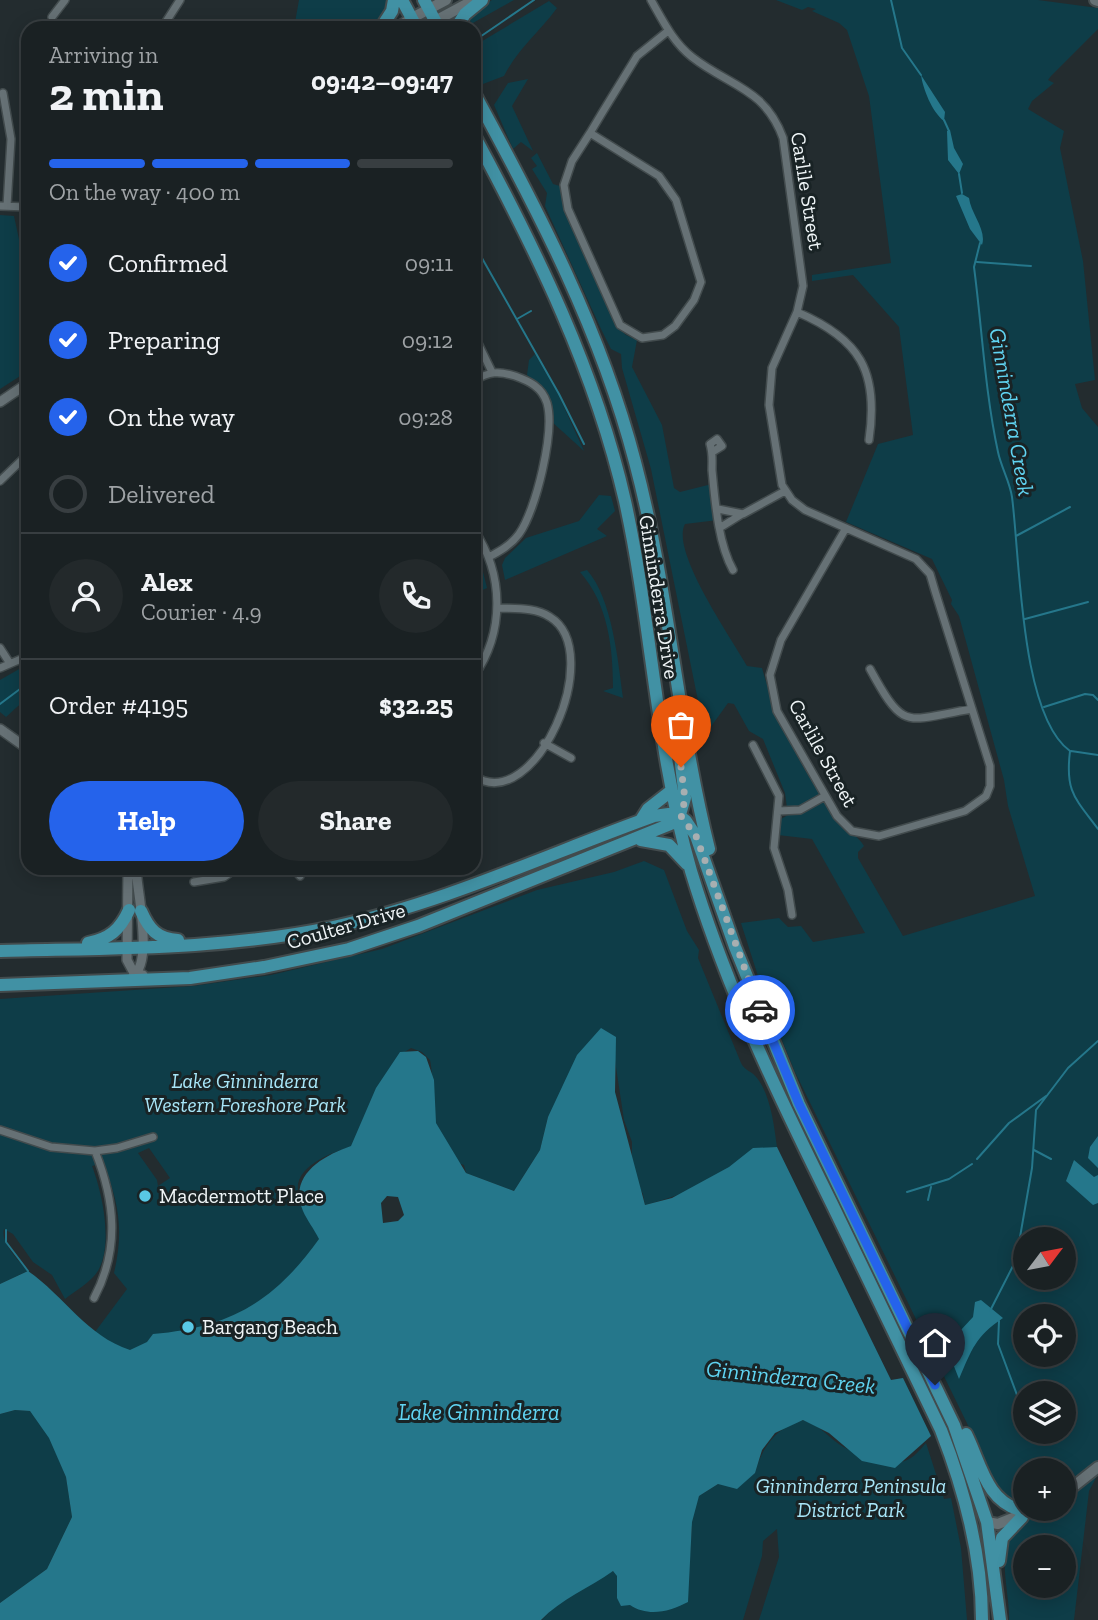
<!DOCTYPE html>
<html lang="en">
<head>
<meta charset="utf-8">
<style>
  :root { --surface:#1a2123; --page:#23292b; --text:#f1f3f6; --muted:#9fa3a6; --line:#383e41; --accent:#2563eb }
  body { margin:0; font-family:"Zilla Slab",serif; background:var(--page); color:var(--text); height:100vh; display:flex; flex-direction:column; font-size:26px; white-space:nowrap }
  * { box-sizing:border-box; margin:0 }
  p { font-size:23px; color:var(--muted) }
  .icon { flex:none; width:38px; height:38px; fill:none; stroke:currentColor; stroke-width:2; stroke-linecap:round; stroke-linejoin:round }
  .map { position:relative; flex:1; overflow:hidden }
  .sheet { position:absolute; left:21px; top:21px; width:460px; height:854px; display:flex; flex-direction:column; background:var(--surface); border-radius:21px; box-shadow:0 4px 18px #0003,0 0 0 2px var(--line) }
  .sheet>* { flex:none }
  .needle { width:46px; rotate:58deg }
  .controls { position:absolute; left:1013px; top:1227px; display:grid; gap:14px }
  .controls a { display:grid; place-items:center; width:63px; height:63px; border-radius:50%; background:var(--surface); box-shadow:0 4px 18px #0003,0 0 0 2px var(--line); font-size:35px }
  .pin { position:absolute; display:grid; place-items:center; width:60px; height:60px; color:#fff; margin:-72px -30px; border-radius:50% 50% 50% 0; rotate:-45deg; box-shadow:0 0 7px #0007 }
  .pin .icon { rotate:45deg }
  .courier { position:absolute; display:grid; place-items:center; width:70px; height:70px; margin:-35px; border:5px solid #2563eb; border-radius:50%; background:#fff; color:#222; box-shadow:0 2px 9px #0007 }
  .head em { font-style:normal; font-weight:700 }
  .head div { display:flex; flex-direction:column-reverse }
  .head { display:flex; align-items:center; justify-content:space-between; height:119px; padding:0 28px }
  h1 { font-size:46px; font-weight:700; line-height:52px }
  .bar { display:grid; grid-template-columns:repeat(4,1fr); gap:10px 7px; align-content:center; height:84px; padding:0 28px }
  .bar i { height:9px; border-radius:5px; background:var(--line) }
  .bar .selected { background:var(--accent) }
  .bar p { grid-column:span 4 }
  .line { display:flex; align-items:center; gap:18px; padding:0 28px; border-top:2px solid var(--line) }
  .line div { flex:1 }
  .round { display:grid; place-items:center; flex:none; width:74px; height:74px; border-radius:37px; background:var(--page) }
  ol { padding:0 28px; list-style:none }
  li { display:flex; align-items:center; gap:21px; height:77px }
  li p { margin-inline-start:auto }
  li .icon { padding:7px; border-radius:50%; background:var(--accent); color:#fff; stroke-width:4 }
  li:last-child { color:var(--muted) }
  li i { width:38px; height:38px; border:4px solid var(--line); border-radius:50% }
  .primary-button { display:flex; gap:14px; margin-top:auto; padding:14px 28px }
  .primary-button a { flex:1; height:80px; border-radius:42px; background:var(--accent); color:#fff; font-size:28px; font-weight:700; line-height:80px; text-align:center }
  .primary-button a+a { background:var(--page); color:var(--text) }
  .map>svg:first-child { display:block }
</style>
</head>
<body>
<div class="map">
<svg width="1098" height="1620" viewBox="0 0 1098 1620">
  <rect width="100%" height="100%" fill="#232c2f"/>
  <!-- green -->
  <path fill="#0e3d48" fill-rule="evenodd" d="M299,0H390L391,4L378,28H294Z
    M492,0H514L471,24L469,16Z
    M776,0H1038L1098,8V29L1051,76L1048,80L1054,83L1032,101L1028,109L1064,131L1060,148L1083,261L1095,380L1075,384L1082,408L1098,427V1474L1089,1491L1074,1620H1009C1010,1592 996,1555 1014,1531C1007,1505 993,1486 985,1460L795,1072L766,1001L741,923L779,918L788,927L801,926L813,942L865,933L812,839L778,835L781,819L788,815L785,793L763,739L749,731L734,704L728,703L705,735L651,469L622,368L621,354L611,349L601,329L545,206L547,193L532,169L537,166L531,158L537,153L553,184L560,186L577,238L615,324L626,335L637,340L632,367L662,425L674,488L680,492L712,484L718,520L685,524C670,551 732,639 747,666L762,668C776,720 806,781 842,823C849,832 858,836 864,846L858,852V858L903,936L1035,896L1008,806L1004,780L959,616L951,604L952,600L932,559L846,522L878,444L913,435L899,327L853,275L812,281V275L891,263L869,96L847,30L839,23L812,11L816,9L808,7L802,10ZM1026,1239H1064V1278H1026ZM1026,1316H1064V1354H1026ZM1026,1393H1064V1432H1026ZM1026,1470H1064V1508H1026ZM1026,1547H1064V1586H1026Z
    M549,1L557,8C538,34 519,47 504,76L483,84L474,67V46Z
    M528,79L512,106L533,151L521,142L513,149L494,105L508,83Z
    M0,215L14,216L20,244L28,255V371L0,389Z
    M535,354L558,394L584,451L551,421C551,398 544,389 527,375L529,360Z
    M599,495L611,496L615,511L597,529L607,536L505,580L502,565L505,558L526,538L579,521Z
    M482,568L487,588L474,594V571Z
    M587,570C612,598 618,660 623,698L603,691L613,688C613,647 608,604 580,572Z
    M28,664V697L6,717L0,712V680Z
    M644,861L664,870L687,931L699,950L698,958L741,1063C745,1071 752,1071 757,1078C771,1096 774,1126 777,1147C750,1148 747,1159 726,1173C702,1187 672,1198 645,1205L643,1194L632,1176V1142L624,1120L614,1054L548,1117L540,1150L514,1191L466,1173L464,1165C424,1154 437,1091 430,1060L422,1052L411,1048L403,1053L352,1147C333,1151 290,1168 299,1195C303,1207 319,1220 327,1230L298,1268L299,1272L248,1309L199,1330L127,1353L95,1332L127,1289L114,1273C124,1231 119,1202 103,1163L92,1166C102,1192 113,1242 99,1269C93,1281 75,1291 65,1299L52,1275L33,1262L13,1234L4,1229C0,1242 19,1262 28,1271L0,1284V999L193,986L271,975L382,949L537,890L614,872ZM149,1148L170,1178L158,1186L157,1180L138,1153Z
    M15,1410L30,1411L46,1428L66,1477L72,1517L47,1569L0,1603V1414Z
    M804,1420C818,1425 825,1433 836,1442C846,1451 886,1464 900,1462C911,1461 919,1451 926,1443L944,1499L951,1498L961,1548L967,1620H759L779,1557L777,1529L763,1541L762,1556L743,1620H542L557,1603L611,1571L688,1584L692,1526L688,1525L699,1496L718,1484L756,1469C763,1447 777,1426 804,1420Z"/>
  <!-- water -->
  <path fill="#25778b" fill-rule="evenodd" d="M921,75L945,112L944,121C932,112 923,89 921,75Z
    M950,130L954,148L963,164L959,174L948,160L947,131Z
    M962,194L969,198C971,214 987,230 982,245L970,229L956,196Z
    M601,1028L616,1037L615,1092L645,1205L672,1198L729,1167L753,1148L777,1147L891,1380L903,1378L931,1436L895,1468L862,1461L829,1433L803,1420L775,1433L762,1450L755,1473L737,1489L718,1484L699,1496L692,1522L688,1602C669,1612 648,1617 630,1605L621,1606L617,1598V1576L613,1571C589,1588 561,1599 541,1620H0V1603L47,1569L72,1517L66,1477L49,1438L30,1411L15,1410L0,1414V1284L28,1271C64,1296 87,1336 130,1350L147,1342L153,1334C230,1327 274,1302 319,1239C314,1229 307,1220 303,1211C288,1176 322,1156 351,1146L376,1088L400,1052L418,1051L426,1057L434,1080L436,1123L466,1173L514,1191L540,1150L548,1117L577,1055ZM387,1196L398,1197L404,1215L398,1221L383,1223L381,1203Z
    M1098,1136V1168L1088,1158L1090,1147Z
    M1074,1160L1094,1177L1098,1175V1203L1093,1205L1066,1181Z
    M981,1300L1003,1318C975,1337 972,1349 959,1379L946,1346L973,1317L975,1302Z"/>
  <g fill="none" stroke-linecap="round" stroke-linejoin="round">
    <!-- stream -->
    <path stroke="#25778b" stroke-width="2" d="M891,0L902,48L921,75
      M474,41L534,0
      M944,120L949,131
      M959,174L962,193
      M980,243L974,267C982,328 985,392 998,452C1001,467 1010,482 1012,497C1020,557 1020,715 1070,751C1065,792 1075,798 1098,829
      M474,244L559,394L584,444
      M977,262L1031,266
      M517,319L531,311
      M1016,536L1070,507
      M1025,619L1088,602
      M0,704L28,683
      M1044,707L1085,694L1093,695L1098,700
      M1071,751L1098,755
      M1034,1150L1051,1159
      M977,1159L1009,1123L1046,1096
      M907,1192L949,1179L972,1164
      M928,1200L931,1187
      M6,1230V1242L28,1271
      M990,1311L1016,1260L1032,1168L1036,1110L1068,1068L1098,1041
      M999,1321L998,1344L1020,1403
      M938,1380L951,1362"/>
    <defs>
      <path id="minor" d="M651,0C663,21 673,42 692,57C729,86 765,88 783,138L803,286L797,312L772,368L769,405L782,485L792,500L805,510L916,559L930,574L935,591L990,766V786L986,796L965,811L879,836L852,831L837,816L777,711L770,675L781,640L846,528
        M52,17L65,0
        M167,22L176,28
        M162,28L180,0
        M3,93L11,139L7,206
        M590,133L659,176L676,200L701,282L694,300L675,326L663,335L642,338L620,325L568,209L564,185L572,161L590,133L602,113L637,56L668,31
        M0,206L28,207
        M797,312C860,339 879,371 869,440
        M474,335L492,372
        M474,381C489,371 499,371 515,376C529,381 542,387 547,403C555,432 536,510 519,534C511,545 500,551 489,557
        M714,451L722,446L717,439L710,444C713,454 712,459 712,470C715,501 718,543 733,570
        M0,481L28,454
        M718,509L743,514L785,491
        M721,527L742,514
        M474,530C504,574 505,632 474,676
        M0,648L9,662
        M0,668L28,656
        M870,669C905,733 905,720 972,709
        M544,743L571,758
        M753,745L779,796L774,848L788,890L792,915
        M474,776C535,817 607,652 550,617C535,607 515,609 497,608
        M778,811L800,810L825,796
        M293,868L300,876
        M194,882L224,877L237,868
        M0,1130L51,1147L95,1151C115,1201 120,1249 94,1298
        M95,1151L117,1148L153,1137"/>
      <path id="tertiary" d="M395,28L412,18
        M0,402L28,383
        M0,729L28,749
        M128,868L127,960L135,975H143
        M131,868L137,878C139,900 152,963 133,976"/>
      <path id="secondary" d="M1095,0L1098,1
        M412,18L446,0
        M422,28L474,0
        M1064,1494L1098,1467
        M987,1522L998,1524L1038,1508"/>
      <path id="primary" d="M402,0L417,28
        M424,0L439,28
        M381,28L392,11L394,0
        M456,28L465,14L482,0
        M474,93C539,212 601,331 635,462C669,590 677,721 709,849
        M474,135C537,252 595,370 625,501C652,624 656,750 691,871C726,987 778,1095 832,1204C868,1279 905,1354 941,1430C964,1489 982,1555 982,1620
        M641,820L648,809L671,791
        M641,840L669,845L687,864
        M141,911C149,929 157,939 178,940
        M88,943C109,939 120,930 129,910
        M0,951C111,948 223,950 333,927C444,903 548,854 654,816L676,813L686,821L696,836L735,947L799,1104L954,1425L987,1522L1000,1620
        M0,985L190,978L264,967L349,949L418,926L678,821L685,798L678,739
        M966,1434C981,1464 986,1502 1023,1511
        M999,1561L1002,1538L1022,1517"/>
    </defs>
    <!-- minor casing -->
    <use href="#minor" stroke="#424b4d" stroke-width="10"/>
    <!-- tertiary casing -->
    <use href="#tertiary" stroke="#424b4d" stroke-width="12"/>
    <!-- secondary casing -->
    <use href="#secondary" stroke="#424b4d" stroke-width="14"/>
    <!-- primary casing -->
    <use href="#primary" stroke="#424b4d" stroke-width="16"/>
    <!-- minor -->
    <use href="#minor" stroke="#667175" stroke-width="7"/>
    <!-- tertiary -->
    <use href="#tertiary" stroke="#667175" stroke-width="9"/>
    <!-- secondary -->
    <use href="#secondary" stroke="#667175" stroke-width="10"/>
    <!-- primary -->
    <use href="#primary" stroke="#4191a4" stroke-width="12"/>
  </g>
  <g fill="none" stroke-linecap="round" stroke-linejoin="round">
    <!-- done -->
    <path stroke="#a8afb1" stroke-width="7" stroke-dasharray="0 12.6" d="M681,767L685,799L681,816L696,836L760,1010"/>
    <!-- route -->
    <path stroke="#2563eb" stroke-width="9" d="M760,1010L799,1104L935,1385"/>
  </g>
  <!-- markers -->
  <g fill="#59c8e5" stroke="#192325" stroke-width="2.5">
    <circle cx="145" cy="1196" r="7"/>
    <circle cx="188" cy="1327" r="7"/>
  </g>
  <g text-anchor="middle" stroke-width="6" stroke-linejoin="round" paint-order="stroke">
    <!-- street labels -->
    <g font-size="21" fill="#eff5f7" stroke="#192325">
      <text transform="translate(807 191) rotate(81)" y="7">Carlile Street</text>
      <text transform="translate(659 597) rotate(81)" y="7">Ginninderra Drive</text>
      <text transform="translate(823 753) rotate(61)" y="7">Carlile Street</text>
      <text transform="translate(346 926) rotate(-16)" y="7">Coulter Drive</text>
    </g>
    <!-- park labels -->
    <g font-size="21" font-style="italic" fill="#a8e6f8" stroke="#192325">
      <text x="245" y="1088">Lake Ginninderra<tspan x="245" dy="24">Western Foreshore Park</tspan></text>
      <text x="851" y="1493">Ginninderra Peninsula<tspan x="851" dy="24">District Park</tspan></text>
    </g>
    <!-- poi labels -->
    <g font-size="21" fill="#eff5f7" stroke="#192325" text-anchor="start">
      <text x="159" y="1203">Macdermott Place</text>
      <text x="202" y="1334">Bargang Beach</text>
    </g>
    <!-- water labels -->
    <g font-size="23" font-style="italic" fill="#60d4f2" stroke="#192325">
      <text transform="translate(1012 412) rotate(80)" y="8">Ginninderra Creek</text>
      <text transform="translate(791 1377) rotate(6)" y="8">Ginninderra Creek</text>
      <text x="479" y="1420">Lake Ginninderra</text>
    </g>
  </g>
</svg>
<div class="controls">
<a><svg class="needle" viewBox="-14 -14 28 28"><path d="M0-13l5 13h-10z" fill="#e53935"/><path d="M0 13l5-13h-10z" fill="#9fa3a6"/></svg></a>
<a><svg class="icon" aria-label="locate" viewBox="0 0 24 24"><circle cx="12" cy="12" r="6"/><path d="M12 2v4M12 18v4M2 12h4M18 12h4"/></svg></a>
<a><svg class="icon" aria-label="layers" viewBox="0 0 24 24"><path d="M12 4l9 5-9 5-9-5zM3 14l9 5 9-5"/></svg></a>
<a>+</a>
<a>−</a>
</div>
<div class="pin" style="left:681px;top:767px;background:#ea580c"><svg class="icon" aria-label="bag" viewBox="0 0 24 24"><path d="M5 8h14l-1 12H6zM9 8a3 3 0 0 1 6 0"/></svg></div>
<div class="pin" style="left:935px;top:1385px;background:#1f2937"><svg class="icon" aria-label="home" viewBox="0 0 24 24"><path d="M3 11l9-7 9 7M6 9v11h12V9"/></svg></div>
<div class="courier" style="left:760px;top:1010px"><svg class="icon" aria-label="car" viewBox="0 0 24 24"><path d="M5 17H2v-5l4-1 3-4h7l3 4 3 1v5h-3M9 17h6M6 11h13"/><circle cx="7" cy="17" r="2"/><circle cx="17" cy="17" r="2"/></svg></div>
<section class="sheet">
<div class="head"><div><h1>2 min</h1><p>Arriving in</p></div><em>09:42–09:47</em></div>
<div class="bar"><i class="selected"></i><i class="selected"></i><i class="selected"></i><i></i><p>On the way · 400 m</p></div>
<ol>
<li><svg class="icon" aria-label="check" viewBox="0 0 24 24"><path d="M5 12l5 5 9-10"/></svg>Confirmed<p>09:11</p></li>
<li><svg class="icon" aria-label="check" viewBox="0 0 24 24"><path d="M5 12l5 5 9-10"/></svg>Preparing<p>09:12</p></li>
<li><svg class="icon" aria-label="check" viewBox="0 0 24 24"><path d="M5 12l5 5 9-10"/></svg>On the way<p>09:28</p></li>
<li><i></i>Delivered</li>
</ol>
<div class="line" style="height:126px"><a class="round"><svg class="icon" aria-label="person" viewBox="0 0 24 24"><circle cx="12" cy="8" r="4"/><path d="M4 21q1-7 8-7t8 7"/></svg></a><div><b>Alex</b><p>Courier · 4.9</p></div><a class="round"><svg class="icon" aria-label="phone" viewBox="0 0 24 24"><path d="M5 4h4l2 5-3 2q2 4 5 5l2-3 5 2v4C11 20 4 13 5 4z"/></svg></a></div>
<div class="line" style="height:91px"><div>Order #4195</div><b>$32.25</b></div>
<div class="primary-button"><a>Help</a><a>Share</a></div>
</section>
</div>
</body>
</html>
